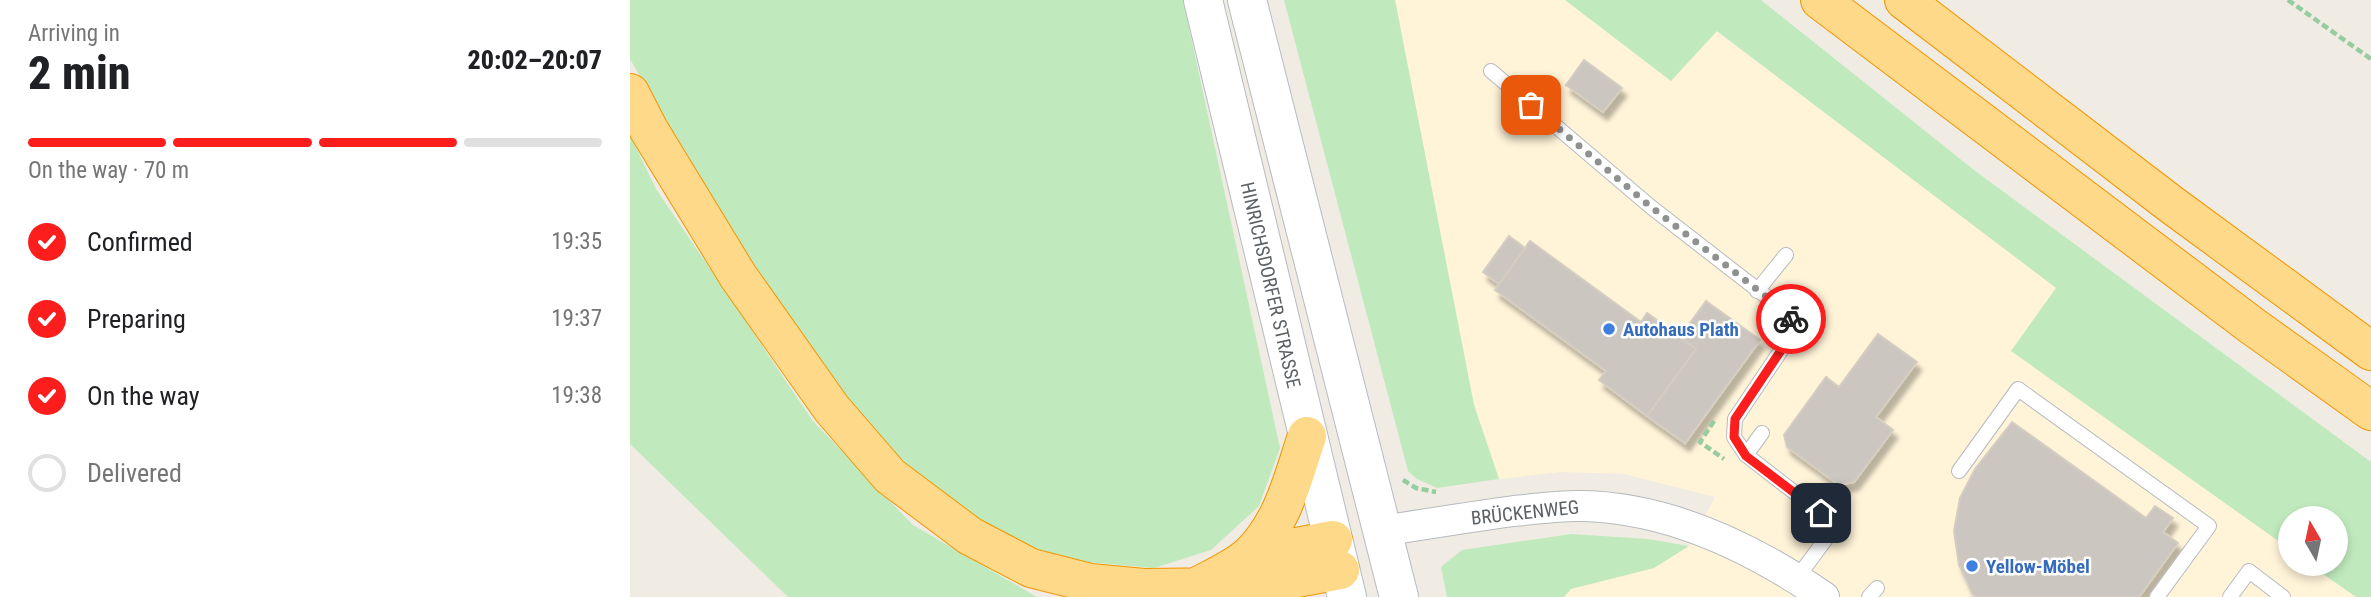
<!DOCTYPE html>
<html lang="en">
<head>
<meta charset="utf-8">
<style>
  :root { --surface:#fff; --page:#f6f6f6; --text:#202124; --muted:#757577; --line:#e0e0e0; --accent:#fb1e1d }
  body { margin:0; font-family:"Roboto Condensed",sans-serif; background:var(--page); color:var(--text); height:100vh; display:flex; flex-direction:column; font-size:26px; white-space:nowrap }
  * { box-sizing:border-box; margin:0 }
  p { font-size:23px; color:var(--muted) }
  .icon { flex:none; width:38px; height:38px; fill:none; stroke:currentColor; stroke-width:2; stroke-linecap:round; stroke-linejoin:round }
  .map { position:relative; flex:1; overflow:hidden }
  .details { display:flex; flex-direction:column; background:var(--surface); width:630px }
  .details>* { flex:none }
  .needle { width:46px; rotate:351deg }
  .tools { position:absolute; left:1648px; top:506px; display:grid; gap:14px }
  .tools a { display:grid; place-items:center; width:70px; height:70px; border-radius:50%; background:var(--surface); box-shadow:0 4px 10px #0003; font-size:35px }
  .pin { position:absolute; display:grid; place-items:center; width:60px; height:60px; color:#fff; margin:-30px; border-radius:14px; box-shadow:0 4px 10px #0006 }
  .courier { position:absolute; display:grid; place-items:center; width:70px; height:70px; margin:-35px; border:5px solid #fb1e1d; border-radius:50%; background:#fff; color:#222; box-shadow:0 2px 9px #0007 }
  .headline em { font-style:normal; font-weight:800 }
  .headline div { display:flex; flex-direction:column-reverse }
  .headline { display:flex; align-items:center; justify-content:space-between; height:119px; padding:0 28px }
  h1 { font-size:46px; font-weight:800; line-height:52px }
  .bar { display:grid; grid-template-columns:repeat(4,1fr); gap:10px 7px; align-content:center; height:84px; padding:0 28px }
  .bar i { height:9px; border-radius:5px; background:var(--line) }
  .bar .selected { background:var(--accent) }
  .bar p { grid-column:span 4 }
  ol { padding:0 28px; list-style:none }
  li { display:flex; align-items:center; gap:21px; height:77px }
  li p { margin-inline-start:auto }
  li .icon { padding:7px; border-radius:50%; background:var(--accent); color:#fff; stroke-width:4 }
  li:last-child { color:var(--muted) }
  li i { width:38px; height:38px; border:4px solid var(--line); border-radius:50% }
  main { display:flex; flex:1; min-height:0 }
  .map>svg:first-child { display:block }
</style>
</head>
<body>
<main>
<section class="details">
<div class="headline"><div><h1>2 min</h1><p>Arriving in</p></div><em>20:02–20:07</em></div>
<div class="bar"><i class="selected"></i><i class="selected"></i><i class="selected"></i><i></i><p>On the way · 70 m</p></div>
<ol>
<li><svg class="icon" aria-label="check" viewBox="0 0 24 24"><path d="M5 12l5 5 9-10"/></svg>Confirmed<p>19:35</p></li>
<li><svg class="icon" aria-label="check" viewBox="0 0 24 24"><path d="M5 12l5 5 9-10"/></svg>Preparing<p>19:37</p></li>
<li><svg class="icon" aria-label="check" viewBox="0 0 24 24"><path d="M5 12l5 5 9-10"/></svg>On the way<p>19:38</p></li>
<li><i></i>Delivered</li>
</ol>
</section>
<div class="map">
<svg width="1741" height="597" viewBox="0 0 1741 597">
  <defs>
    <filter id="shadow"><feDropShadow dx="4.5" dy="8" stdDeviation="2" flood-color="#0004"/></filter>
  </defs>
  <rect width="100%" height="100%" fill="#f0ece3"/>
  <!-- commercial -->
  <path fill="#fff3d8" d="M765,0H935L1041,81L1086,31L1427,288L1382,351L1661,550V564H1679L1726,597H934L941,589L1024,568L1059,546L1085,497L994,474L931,472L869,479L844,405Z"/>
  <!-- green -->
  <path fill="#c0eabd" d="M0,0H553L650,448L629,506L581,550L524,568L434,560L353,526L273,467L213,396L118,266L0,59Z
    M654,0H765L844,405L869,479L807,488L787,479L778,471Z
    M935,0H1131L1344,170L1741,462V597H1726L1679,564H1706V518H1661V550L1381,351L1426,288L1087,31L1041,81Z
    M0,135L26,189L183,421L283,525L407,597H158L0,444Z
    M941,534L1018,539L1059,546L1024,568L941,589L934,597H817L811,567L832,550Z"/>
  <!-- building -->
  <path fill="#cbc6c0" stroke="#d5cdc1" stroke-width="2" filter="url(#shadow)" d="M954,60L992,88L973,112L936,85Z
    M879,236L895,248L869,284L853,272Z
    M900,241L1011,322L1017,313L1066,349L1017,416L969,380L976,371L865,290Z
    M1076,301L1130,340L1055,443L1017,416L1066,349L1050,337Z
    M1248,334L1287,362L1246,417L1263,430L1224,482L1209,485L1157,447L1154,435L1196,377L1209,387Z
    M1382,422L1516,518L1525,506L1543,518L1533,532L1548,543L1509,597H1346L1342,593L1329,565L1324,531L1330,498L1345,469Z"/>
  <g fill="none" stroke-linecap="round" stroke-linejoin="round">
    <defs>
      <path id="service" d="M861,71L1021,207L1160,315L1164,331L1105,419L1104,437L1116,455L1191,513L1200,524L1198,536L1167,578
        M1127,291L1156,255
        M1116,455L1132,433
        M1329,471L1388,389L1579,526L1527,597
        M1239,597L1247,588
        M1600,597L1619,571L1653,597"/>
      <path id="minor" d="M752,531C796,524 840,517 884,511C907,509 930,505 953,506C1041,508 1123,548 1194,597"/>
      <path id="secondary" d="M573,0L717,597
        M617,0L769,597"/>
      <path id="motorway" d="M1190,0L1621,325L1741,411
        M1274,0L1542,205L1741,351
        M0,93L19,130L108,276L202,409L260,476L340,536L401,568L460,583L514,588L600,587L635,584L710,570
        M619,556L703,540
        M568,586C585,577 606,568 620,555C653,523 663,478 677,436"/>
    </defs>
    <!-- service casing -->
    <use href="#service" stroke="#b6babf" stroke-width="16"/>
    <!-- minor casing -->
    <use href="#minor" stroke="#b6babf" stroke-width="32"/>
    <!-- secondary casing -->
    <use href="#secondary" stroke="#b7bbc1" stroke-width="40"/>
    <!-- motorway casing -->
    <use href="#motorway" stroke="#f29500" stroke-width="40"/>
    <!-- path -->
    <path stroke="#95cca0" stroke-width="4.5" stroke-dasharray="7 3.5" stroke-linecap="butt" d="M1658,0L1741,59
      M1084,421L1070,442L1094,459
      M773,480L786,488L806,492"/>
    <!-- service -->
    <use href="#service" stroke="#fff" stroke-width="14"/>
    <!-- minor -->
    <use href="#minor" stroke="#fff" stroke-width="30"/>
    <!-- secondary -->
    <use href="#secondary" stroke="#fff" stroke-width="38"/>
    <!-- motorway -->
    <use href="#motorway" stroke="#ffd98a" stroke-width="38"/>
  </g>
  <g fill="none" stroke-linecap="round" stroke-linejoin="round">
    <!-- done -->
    <path stroke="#8f9191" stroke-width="7" stroke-dasharray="0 12.6" d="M901,105L1021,207L1160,315L1161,319"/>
    <!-- route -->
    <path stroke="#fb1e1d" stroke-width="9" d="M1161,319L1164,331L1105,419L1104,437L1116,456L1191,513"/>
  </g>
  <!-- markers -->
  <g fill="#3f7fe0" stroke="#fff" stroke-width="2.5">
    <circle cx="979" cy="329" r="7"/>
    <circle cx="1342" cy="566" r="7"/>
  </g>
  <g text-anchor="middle" stroke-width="5" stroke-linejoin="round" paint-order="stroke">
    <!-- street labels -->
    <g font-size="19" fill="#5b6065" stroke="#fff">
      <text transform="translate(641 285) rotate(77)" y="7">HINRICHSDORFER STRASSE</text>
      <text transform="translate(895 512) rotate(-6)" y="7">BRÜCKENWEG</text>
    </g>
    <!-- shop labels -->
    <g font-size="19" font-weight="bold" fill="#366cbe" stroke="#fff" text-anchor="start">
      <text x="993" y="336">Autohaus Plath</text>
      <text x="1356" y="573">Yellow-Möbel</text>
    </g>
  </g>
</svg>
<div class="tools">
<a><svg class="needle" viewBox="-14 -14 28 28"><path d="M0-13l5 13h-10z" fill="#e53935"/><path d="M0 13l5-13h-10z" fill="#757577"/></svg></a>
</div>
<div class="pin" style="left:901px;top:105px;background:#ea580c"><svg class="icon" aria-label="bag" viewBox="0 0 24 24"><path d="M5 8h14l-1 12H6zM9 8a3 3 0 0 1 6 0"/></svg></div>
<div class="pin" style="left:1191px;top:513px;background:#1f2937"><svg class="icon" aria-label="home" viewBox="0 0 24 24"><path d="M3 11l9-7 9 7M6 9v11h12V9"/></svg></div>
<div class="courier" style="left:1161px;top:319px"><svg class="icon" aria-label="bike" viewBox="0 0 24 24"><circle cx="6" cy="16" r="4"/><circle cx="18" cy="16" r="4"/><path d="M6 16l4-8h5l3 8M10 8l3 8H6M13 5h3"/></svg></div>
</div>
</main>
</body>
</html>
